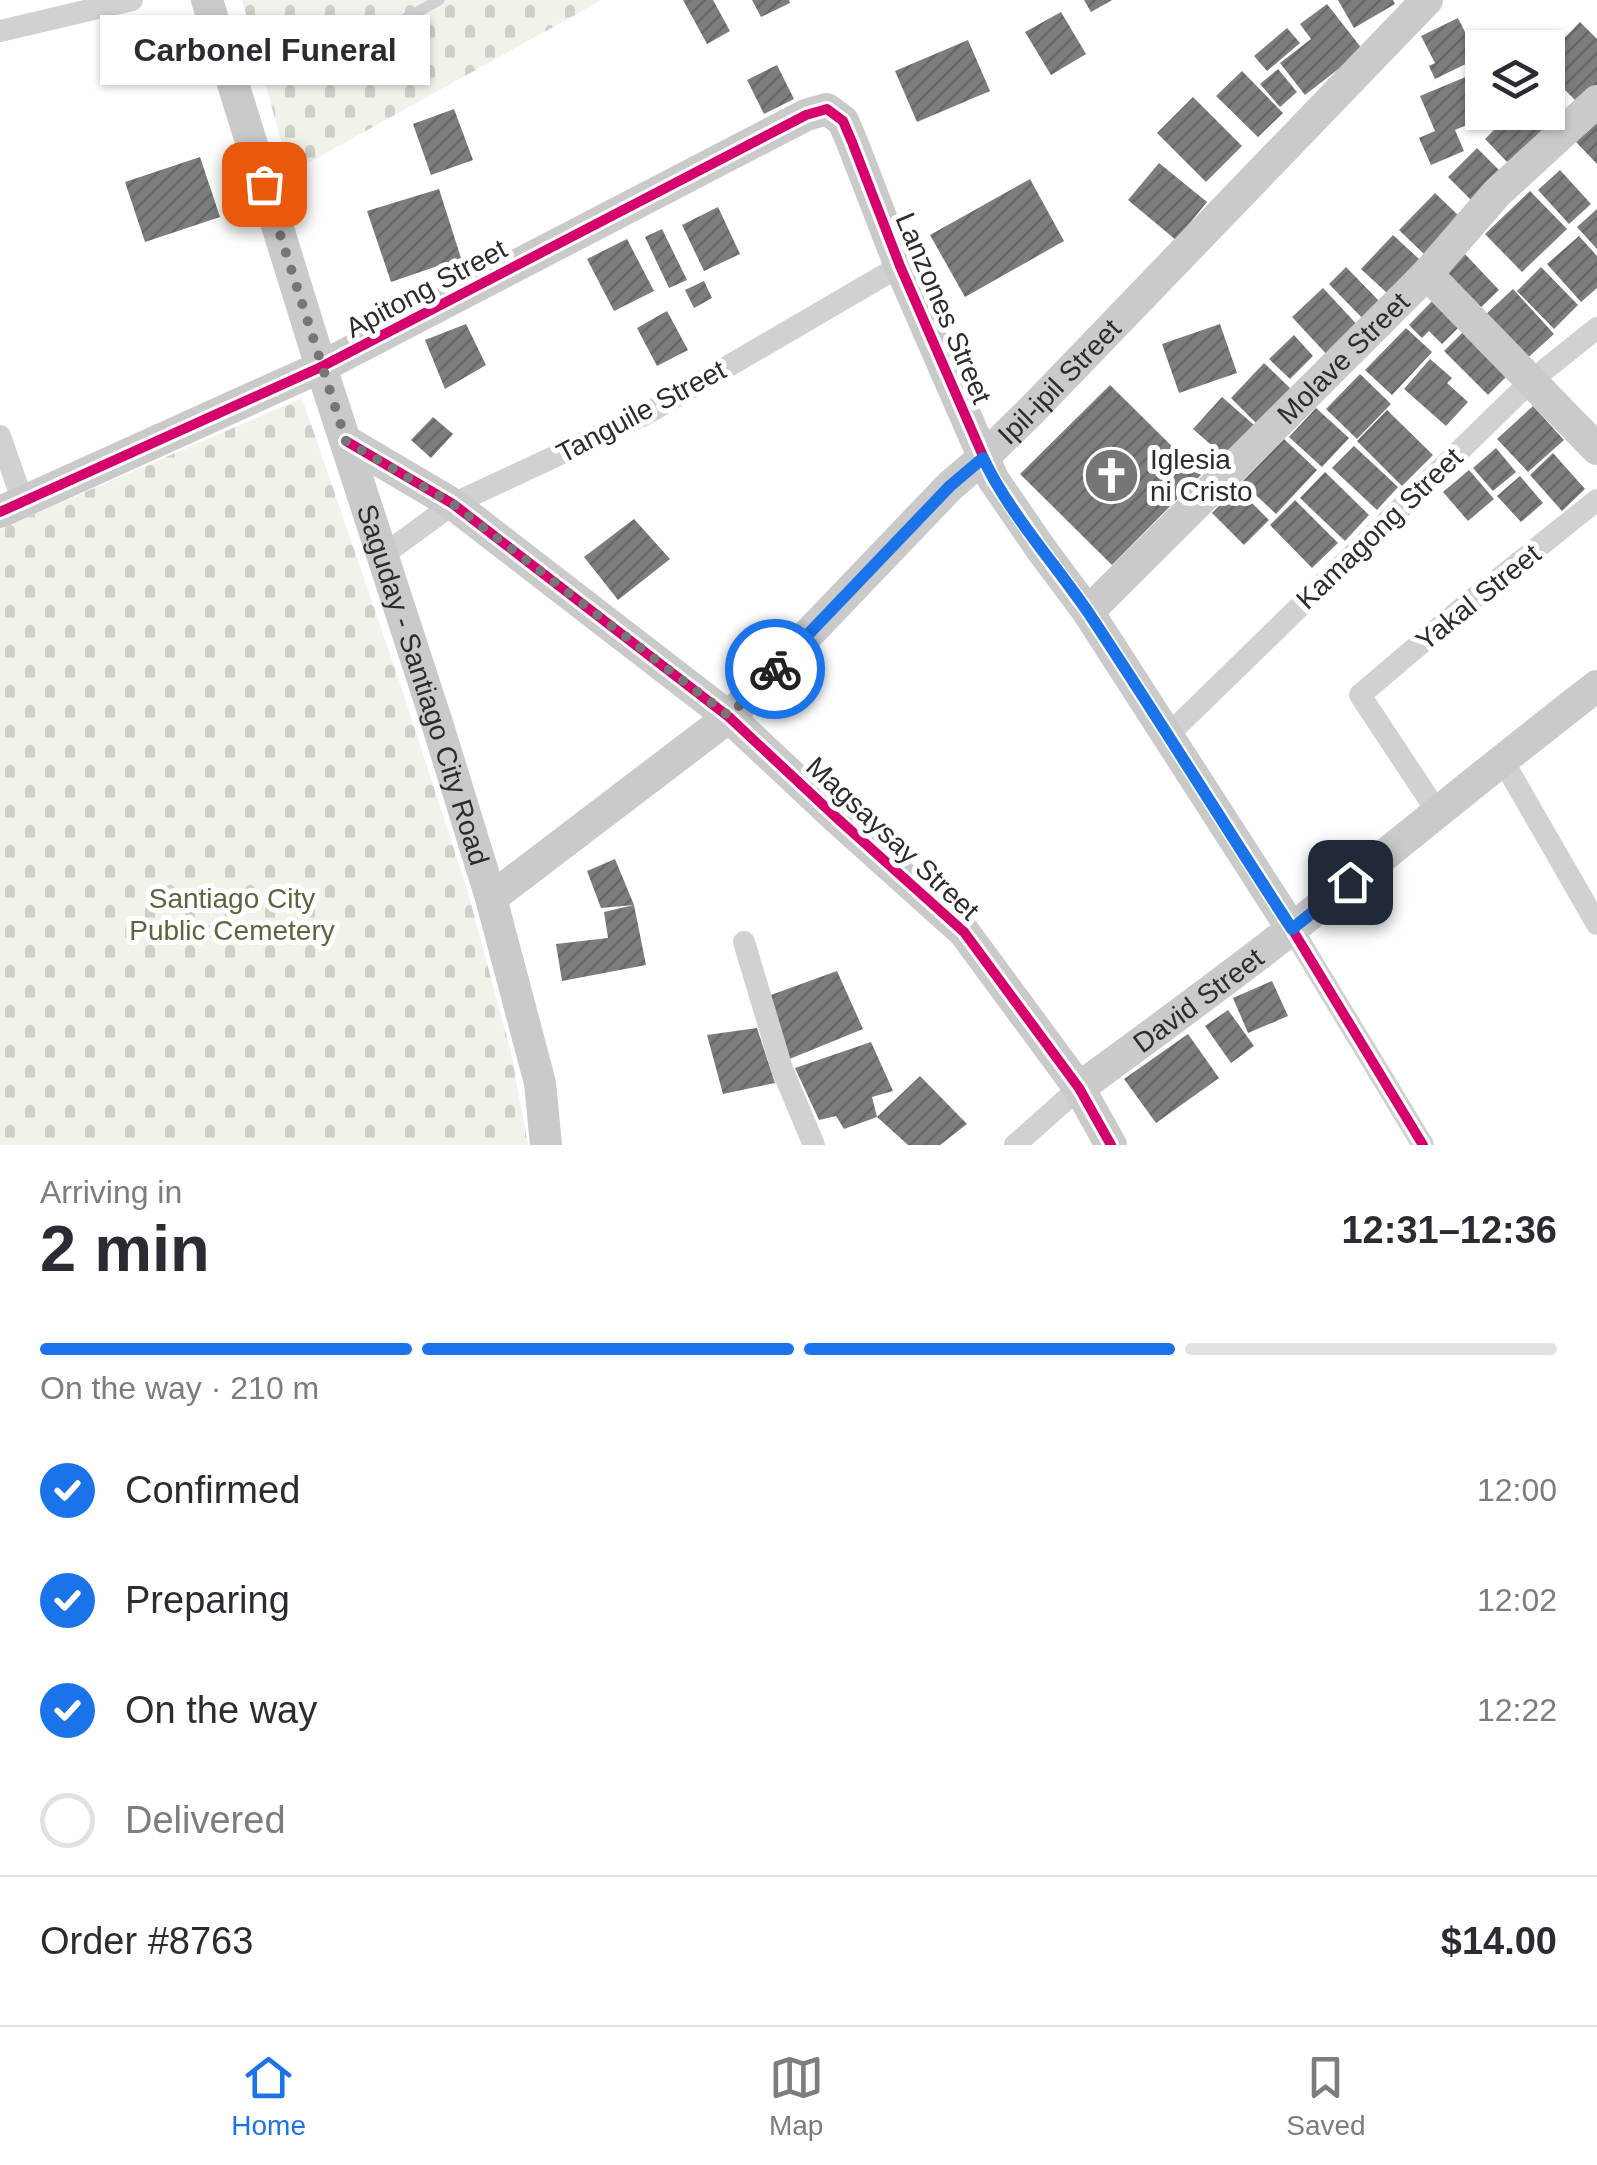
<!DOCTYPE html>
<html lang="en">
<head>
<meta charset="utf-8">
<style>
  :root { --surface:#fff; --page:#f7f7f7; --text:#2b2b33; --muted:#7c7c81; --line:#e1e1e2; --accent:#1a73e8 }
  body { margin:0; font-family:Helvetica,sans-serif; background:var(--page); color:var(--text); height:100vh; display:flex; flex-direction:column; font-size:38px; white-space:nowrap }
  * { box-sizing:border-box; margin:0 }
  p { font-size:32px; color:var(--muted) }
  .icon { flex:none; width:55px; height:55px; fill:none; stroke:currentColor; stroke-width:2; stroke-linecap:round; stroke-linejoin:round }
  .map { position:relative; height:1145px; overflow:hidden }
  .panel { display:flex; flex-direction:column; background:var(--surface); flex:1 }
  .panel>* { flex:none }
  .controls { position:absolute; left:1465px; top:30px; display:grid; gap:20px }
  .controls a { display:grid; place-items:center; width:100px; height:100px; border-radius:0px; background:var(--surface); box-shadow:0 2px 8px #0004; font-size:50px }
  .pin { position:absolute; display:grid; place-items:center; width:85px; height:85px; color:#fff; margin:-42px; border-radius:20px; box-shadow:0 5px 15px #0006 }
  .courier { position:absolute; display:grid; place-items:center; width:100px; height:100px; margin:-50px; border:8px solid #1a73e8; border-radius:50%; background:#fff; color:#222; box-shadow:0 2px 12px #0007 }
  .bubble { position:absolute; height:70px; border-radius:0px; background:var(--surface); box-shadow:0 2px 8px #0004; font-size:32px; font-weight:700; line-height:70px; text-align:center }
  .summary em { font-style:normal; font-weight:700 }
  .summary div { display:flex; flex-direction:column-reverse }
  .summary { display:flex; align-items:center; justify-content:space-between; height:170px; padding:0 40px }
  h1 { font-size:65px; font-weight:700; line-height:75px }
  .bar { display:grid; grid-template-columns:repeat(4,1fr); gap:15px 10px; align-content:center; height:120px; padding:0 40px }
  .bar i { height:12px; border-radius:8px; background:var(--line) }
  .bar .on { background:var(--accent) }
  .bar p { grid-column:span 4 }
  .line { display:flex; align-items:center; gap:25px; padding:0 40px; border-top:2px solid var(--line) }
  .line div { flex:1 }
  ol { padding:0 40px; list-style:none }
  li { display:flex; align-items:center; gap:30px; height:110px }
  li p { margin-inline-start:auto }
  li .icon { padding:10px; border-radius:50%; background:var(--accent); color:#fff; stroke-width:4 }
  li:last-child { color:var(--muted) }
  li i { width:55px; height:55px; border:5px solid var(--line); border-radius:50% }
  .dock { display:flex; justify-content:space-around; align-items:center; height:140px; border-top:2px solid var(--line); background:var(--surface); font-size:28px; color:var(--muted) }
  .dock a { display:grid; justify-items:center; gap:5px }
  .dock .on { color:var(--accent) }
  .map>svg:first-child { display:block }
</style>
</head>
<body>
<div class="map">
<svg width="1597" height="1145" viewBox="0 0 1597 1145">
  <defs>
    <pattern id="cemetery-stones" width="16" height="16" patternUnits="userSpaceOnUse" patternTransform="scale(2.5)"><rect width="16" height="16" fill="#f1f3eb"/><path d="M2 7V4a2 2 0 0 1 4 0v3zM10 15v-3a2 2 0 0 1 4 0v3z" fill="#cfd0ca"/></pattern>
    <pattern id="building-hatch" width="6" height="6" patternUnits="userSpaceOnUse" patternTransform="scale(2.5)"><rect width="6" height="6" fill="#7d7d7d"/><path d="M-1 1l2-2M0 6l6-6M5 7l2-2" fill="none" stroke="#676767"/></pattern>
  </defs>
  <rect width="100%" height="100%" fill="#fff"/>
  <!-- cemetery -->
  <path fill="url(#cemetery-stones)" d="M242,0H602L290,173Z
    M302,398L400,683L467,889L511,1052L528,1145H0V529Z"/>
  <!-- building -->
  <path fill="url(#building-hatch)" d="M683,0H713L730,31L707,44Z
    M752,0H789L790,3L761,17Z
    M1084,0H1112L1091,12Z
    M1338,0H1393L1395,4L1354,28Z
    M1327,4L1363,50L1305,95L1280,63L1311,39L1300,24Z
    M1061,12L1086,54L1051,75L1025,32Z
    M1458,18L1478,58L1435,79L1429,66L1435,63L1421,36Z
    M1580,22L1597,39V90L1581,106L1548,73V55Z
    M1287,28L1300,43L1267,71L1254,56Z
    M968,40L990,91L917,122L895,71Z
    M777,65L794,99L764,114L747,80Z
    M1278,69L1297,92L1280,107L1260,84Z
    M1242,71L1283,113L1258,137L1216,96Z
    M1475,73L1482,90V112H1496L1455,130L1464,151L1431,165L1419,138L1435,131L1420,96Z
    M1193,97L1242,146L1206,182L1157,133Z
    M454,109L473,160L431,175L413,124Z
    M1512,112H1534L1548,127L1509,164L1485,139Z
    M1597,123V164L1576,142Z
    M1477,148L1501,172L1472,201L1448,177Z
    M200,157L220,217L145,242L125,182Z
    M1159,163L1207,202L1176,240L1128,200Z
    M1560,170L1591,204L1569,224L1538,190Z
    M1030,179L1064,241L965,297L930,235Z
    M439,189L461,258L391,282L367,211Z
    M1530,191L1567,229L1522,272L1485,234Z
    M1435,193L1460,217L1424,254L1399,230Z
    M718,207L740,254L704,271L682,225Z
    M1597,209V249L1577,227Z
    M662,229L687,280L669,288L645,237Z
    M1393,235L1419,259L1387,293L1361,269Z
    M1579,236L1597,256V288L1581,302L1547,264Z
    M627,239L654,291L614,311L587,259Z
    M1465,254L1499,290L1474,314L1444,274Z
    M1346,267L1384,306L1367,323L1329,284Z
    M1541,267L1578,305L1554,329L1517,291Z
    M704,281L712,298L694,308L685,290Z
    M1323,288L1362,330L1331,359L1292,317Z
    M1513,289L1554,334L1522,363L1481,319Z
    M1435,298L1462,324L1442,344L1429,331L1422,338L1409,325Z
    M667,311L688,350L657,366L637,328Z
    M466,324L486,365L445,389L425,340Z
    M1220,324L1237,373L1179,393L1162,344Z
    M1406,328L1432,352L1392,395L1365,370Z
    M1466,329L1510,373L1488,395L1444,351Z
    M1294,335L1313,356L1290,379L1269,359Z
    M1430,359L1452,378L1447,383L1468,402L1446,426L1404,389Z
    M1264,363L1293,391L1259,426L1231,398Z
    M1360,374L1391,404L1357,439L1326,409Z
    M1110,385L1201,475L1112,565L1020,474Z
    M1222,397L1262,432L1233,464L1193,429Z
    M1533,406L1564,440L1528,472L1497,439Z
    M1316,408L1349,438L1322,467L1289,437Z
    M1387,410L1433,455L1402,486L1357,441Z
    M433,417L453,434L431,458L411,440Z
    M1284,439L1317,470L1276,514L1242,482Z
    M1354,446L1398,487L1377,510L1332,468Z
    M1496,448L1516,472L1493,491L1473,468Z
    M1553,453L1585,489L1562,511L1530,475Z
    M1469,470L1494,499L1468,521L1443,492Z
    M1325,472L1369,515L1345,541L1300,498Z
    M1520,476L1543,503L1521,522L1497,496Z
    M1232,483L1269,520L1244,545L1212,513L1220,505L1215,500Z
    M1295,500L1338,543L1312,568L1270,525Z
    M634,519L670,559L618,600L584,557Z
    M615,859L634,905L601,908L587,871Z
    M634,905L646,965L562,981L556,944L608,938L604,912Z
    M837,971L863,1029L787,1060L768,996Z
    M1272,981L1288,1016L1248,1033L1233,998Z
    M1228,1010L1254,1046L1231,1063L1205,1026Z
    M757,1028L775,1083L723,1094L707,1035Z
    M1188,1034L1219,1078L1156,1123L1124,1079Z
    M871,1042L893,1091L872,1097L877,1117L844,1129L836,1116L819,1120L795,1068Z
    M920,1076L967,1124L940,1145H908L877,1117Z"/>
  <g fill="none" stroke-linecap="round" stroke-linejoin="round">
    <!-- lane -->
    <path stroke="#d1d1d1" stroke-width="11" d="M319,67L439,0"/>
    <!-- street -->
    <path stroke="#d1d1d1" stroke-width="22" d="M0,31L132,0
      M0,436L23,502
      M382,556L453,504L648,413L900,266
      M1168,735L1532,380L1597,328
      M1502,759L1597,924
      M1438,813L1360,695L1467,604L1597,500
      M1292,929L1423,1145
      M744,942L782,1069L814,1145
      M1015,1145L1079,1088"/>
    <!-- secondary -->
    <g stroke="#cacaca" stroke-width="32">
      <path id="s1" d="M207,0L321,367L437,723L491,898L540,1083L546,1145"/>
      <path d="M1427,274L1597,449"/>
      <path d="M346,441L453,504L729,717L838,819L964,932L1079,1088L1111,1145"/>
      <path d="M0,512L321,367L806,115L827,109L843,121L852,142L900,266L993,479L1041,549L1088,612L1292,929"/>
      <path id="s2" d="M1088,612L1427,274L1497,193L1597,101"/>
      <path id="s3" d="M491,898L729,717L950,486L983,458L1031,411L1427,0"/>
      <path id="s4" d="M1079,1088C1151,1035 1223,983 1293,928C1395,848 1494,765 1597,686"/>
    </g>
    <defs>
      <path id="cycleway" d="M346,441L453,504L729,717L838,819L964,932L1079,1088L1111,1145
        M0,512L321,367L806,115L827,109L843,121L852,142L900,266L993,479L1041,549L1088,612L1168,735L1292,929L1423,1145"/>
    </defs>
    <!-- cycleway casing -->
    <use href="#cycleway" stroke="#fff" stroke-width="16"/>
    <!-- cycleway -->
    <use href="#cycleway" stroke="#d6006c" stroke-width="10"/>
  </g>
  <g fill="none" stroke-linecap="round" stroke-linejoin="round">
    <!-- done -->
    <path stroke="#767676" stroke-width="10" stroke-dasharray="0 18" d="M264,184L346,441L453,504L729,716L775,669"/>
    <!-- route -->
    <path stroke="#1a73e8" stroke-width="12" d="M775,669L950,486L983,458C1010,515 1055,563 1090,615C1159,719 1224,825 1292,929L1350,882"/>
  </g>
  <!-- icons -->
  <defs>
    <symbol id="church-disc" viewBox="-11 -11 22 22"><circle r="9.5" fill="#767676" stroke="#fff"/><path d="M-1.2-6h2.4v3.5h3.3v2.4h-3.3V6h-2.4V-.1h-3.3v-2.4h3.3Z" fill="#fff"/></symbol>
  </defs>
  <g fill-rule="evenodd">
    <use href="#church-disc" x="1080" y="444" width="63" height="63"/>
  </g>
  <g text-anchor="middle" stroke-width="10" stroke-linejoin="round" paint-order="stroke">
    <!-- street labels -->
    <g font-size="28" fill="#2c2c2c" stroke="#fff">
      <text transform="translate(426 288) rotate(-28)" y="10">Apitong Street</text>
      <text transform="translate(944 308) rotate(67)" y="10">Lanzones Street</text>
      <text dy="10" stroke="none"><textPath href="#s2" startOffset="360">Molave Street</textPath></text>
      <text dy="10" stroke="none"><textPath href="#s3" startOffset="770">Ipil-ipil Street</textPath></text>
      <text transform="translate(641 411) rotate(-28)" y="10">Tanguile Street</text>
      <text transform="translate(1379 528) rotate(-44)" y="10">Kamagong Street</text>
      <text transform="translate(1478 597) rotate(-39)" y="10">Yakal Street</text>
      <text dy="10" stroke="none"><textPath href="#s1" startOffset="718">Saguday - Santiago City Road</textPath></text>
      <text transform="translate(893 838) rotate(43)" y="10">Magsaysay Street</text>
      <text dy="10" stroke="none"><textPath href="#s4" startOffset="148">David Street</textPath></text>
    </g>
    <!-- poi labels -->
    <g font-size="28" fill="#2c2c2c" stroke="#fff" text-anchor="start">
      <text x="1150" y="469">Iglesia<tspan x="1150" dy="32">ni Cristo</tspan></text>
    </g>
    <!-- park labels -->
    <g font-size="28" fill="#57663b" stroke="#fff">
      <text x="232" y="908">Santiago City<tspan x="232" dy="32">Public Cemetery</tspan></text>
    </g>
  </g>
</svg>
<div class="controls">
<a><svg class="icon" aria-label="layers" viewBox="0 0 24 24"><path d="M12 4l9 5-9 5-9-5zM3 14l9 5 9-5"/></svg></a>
</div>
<div class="pin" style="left:264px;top:184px;background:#ea580c"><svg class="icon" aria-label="bag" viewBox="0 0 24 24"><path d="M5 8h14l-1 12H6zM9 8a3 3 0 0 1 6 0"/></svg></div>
<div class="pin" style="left:1350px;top:882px;background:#1f2937"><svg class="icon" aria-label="home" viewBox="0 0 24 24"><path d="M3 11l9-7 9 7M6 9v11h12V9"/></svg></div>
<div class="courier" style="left:775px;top:669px"><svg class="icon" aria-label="bike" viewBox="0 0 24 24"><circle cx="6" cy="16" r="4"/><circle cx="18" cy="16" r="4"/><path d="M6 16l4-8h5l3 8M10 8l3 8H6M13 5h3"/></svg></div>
<div class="bubble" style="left:100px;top:15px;width:330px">Carbonel Funeral</div>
</div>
<section class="panel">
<div class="summary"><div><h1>2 min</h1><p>Arriving in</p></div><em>12:31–12:36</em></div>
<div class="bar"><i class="on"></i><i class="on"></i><i class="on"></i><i></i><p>On the way · 210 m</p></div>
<ol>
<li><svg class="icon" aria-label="check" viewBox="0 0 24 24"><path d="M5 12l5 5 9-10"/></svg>Confirmed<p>12:00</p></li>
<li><svg class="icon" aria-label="check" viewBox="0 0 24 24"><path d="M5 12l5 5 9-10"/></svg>Preparing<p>12:02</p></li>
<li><svg class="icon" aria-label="check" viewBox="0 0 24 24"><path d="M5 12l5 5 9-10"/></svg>On the way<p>12:22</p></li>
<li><i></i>Delivered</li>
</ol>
<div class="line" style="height:130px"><div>Order #8763</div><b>$14.00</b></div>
</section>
<nav class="dock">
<a class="on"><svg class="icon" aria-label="home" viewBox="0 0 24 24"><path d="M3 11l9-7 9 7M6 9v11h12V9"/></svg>Home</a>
<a><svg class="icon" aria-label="map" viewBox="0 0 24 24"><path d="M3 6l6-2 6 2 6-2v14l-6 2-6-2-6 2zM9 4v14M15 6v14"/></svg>Map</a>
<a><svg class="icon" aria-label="saved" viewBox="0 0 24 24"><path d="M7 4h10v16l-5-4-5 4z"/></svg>Saved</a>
</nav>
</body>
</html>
